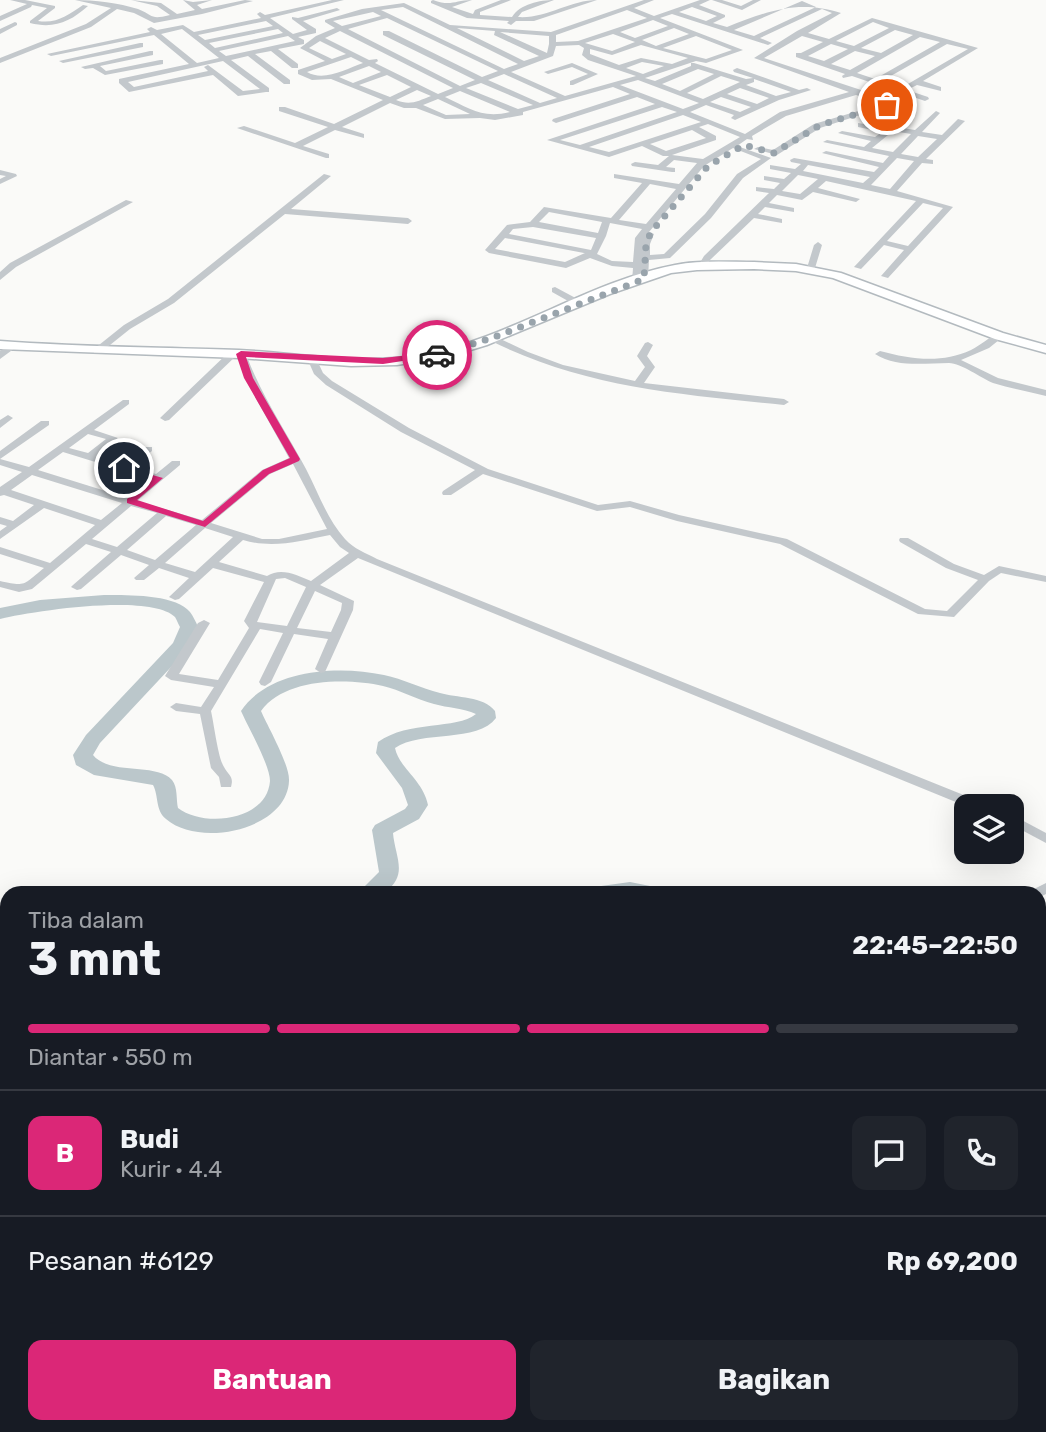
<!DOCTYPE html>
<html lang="id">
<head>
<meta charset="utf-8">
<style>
  :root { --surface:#171b24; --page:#20242c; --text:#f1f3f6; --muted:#9ea1a6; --line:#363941; --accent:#db2777 }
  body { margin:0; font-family:Rubik,sans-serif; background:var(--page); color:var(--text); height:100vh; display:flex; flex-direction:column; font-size:26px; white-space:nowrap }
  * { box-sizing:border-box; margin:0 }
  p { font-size:23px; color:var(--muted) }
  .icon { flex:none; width:38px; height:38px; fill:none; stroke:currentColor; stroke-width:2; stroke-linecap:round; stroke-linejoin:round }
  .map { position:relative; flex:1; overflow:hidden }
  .panel { position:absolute; left:0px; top:886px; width:1046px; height:548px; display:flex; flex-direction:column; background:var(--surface); border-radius:21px 21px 0 0; box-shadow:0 7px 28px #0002 }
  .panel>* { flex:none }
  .buttons { position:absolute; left:954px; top:794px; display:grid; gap:14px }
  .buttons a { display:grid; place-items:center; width:70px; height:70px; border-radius:14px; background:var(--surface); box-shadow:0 7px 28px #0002; font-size:35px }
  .pin { position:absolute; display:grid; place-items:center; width:60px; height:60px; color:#fff; margin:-30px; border:4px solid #fff; border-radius:50%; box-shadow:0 2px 7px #0007 }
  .courier { position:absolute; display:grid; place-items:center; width:70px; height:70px; margin:-35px; border:5px solid #db2777; border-radius:50%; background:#fff; color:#222; box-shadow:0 2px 9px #0007 }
  .headline em { font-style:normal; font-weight:700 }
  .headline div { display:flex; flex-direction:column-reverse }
  .headline { display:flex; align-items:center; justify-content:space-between; height:119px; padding:0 28px }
  h1 { font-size:46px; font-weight:700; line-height:52px }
  .bar { display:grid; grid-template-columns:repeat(4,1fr); gap:10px 7px; align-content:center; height:84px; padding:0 28px }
  .bar i { height:9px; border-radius:5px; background:var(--line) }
  .bar .current { background:var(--accent) }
  .bar p { grid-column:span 4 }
  .line { display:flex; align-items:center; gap:18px; padding:0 28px; border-top:2px solid var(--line) }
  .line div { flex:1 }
  .round { display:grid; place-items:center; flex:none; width:74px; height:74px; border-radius:14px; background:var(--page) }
  .cta { display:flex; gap:14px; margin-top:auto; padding:14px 28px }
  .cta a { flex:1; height:80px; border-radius:14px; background:var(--accent); color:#fff; font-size:28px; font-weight:700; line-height:80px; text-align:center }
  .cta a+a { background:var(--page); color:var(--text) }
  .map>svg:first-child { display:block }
</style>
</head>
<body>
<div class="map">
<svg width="1046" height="1432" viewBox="0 0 1046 1432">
  <rect width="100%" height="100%" fill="#fafaf8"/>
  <!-- water -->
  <path fill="#bbc7cb" d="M219,1426H310L304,1432H212Z
    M898,1426H977L983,1432H903Z"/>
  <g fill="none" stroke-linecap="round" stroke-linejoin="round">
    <!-- river -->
    <path fill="#bbc7cb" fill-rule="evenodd" d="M104,595C126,595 176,594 190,612C193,616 196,622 198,627L187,650L100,743L93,755C110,776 156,762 172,780C178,787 176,800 178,808C204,828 267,821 270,781C270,765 248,727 241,711C269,669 338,665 384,675C403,679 421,688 440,693C456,698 484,696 495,711L496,718C478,743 421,730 395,748C399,768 423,780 428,805L419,819L393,833C395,857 409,875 385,892H359L379,872L372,830L375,825L405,809L408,805L402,788L376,753L378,742C409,720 456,730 476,714C463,708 448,708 434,704C416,699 400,690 383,686C346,678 285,678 261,711C268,727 290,765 289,781C287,830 199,848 166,819C155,810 159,796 153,785L94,775L76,765L73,755L86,735L173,643L180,627C178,624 177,620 175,617C151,593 32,611 0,619V608L40,600Z
      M630,882L655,887L658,892H591L594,887Z
      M1040,1118L1046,1120V1141L1040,1138Z"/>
    <defs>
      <path id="secondary" d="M754,262L796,264L841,273L1003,333L1046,345V353L995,339L833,278L796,271L754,269L697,270L671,273L610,294L487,345L451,356L397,365L351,366L239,358L0,349V341C80,347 159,347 239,350C299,353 360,365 419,355C509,340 586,282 675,265C700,260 728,262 754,262Z"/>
    </defs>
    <!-- secondary casing -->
    <use href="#secondary" stroke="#b3babf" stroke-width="3"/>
    <!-- street -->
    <path fill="#c3c8cc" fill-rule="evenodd" d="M10,0H25L55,6V8L38,21C57,24 68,15 83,5L88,6C70,22 54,29 30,23V21L47,8L32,5L31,7L0,21V16L27,4Z
      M75,0C94,0 119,3 138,9C155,16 150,20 170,15L157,6L131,0L161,3L177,14L195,10L183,0L193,2L212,0L197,5L202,9L245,0L253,1L202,14L154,23L134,13L117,9L91,27L0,63V58L86,24L111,8Z
      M332,0H344L270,18L293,34L307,30L292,19V17L298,18L337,8L340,10L303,21L316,29V33L298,37L304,40V44L278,49L298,64V68H292L271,51L255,54L290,80V84H284L248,56L231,60L269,88V92H266L238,96L213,75L129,92L119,83V79L189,64L154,35L51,56L47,54L150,32L147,29L151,27L157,30L183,25L194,32L261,18L257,14L260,12L265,15ZM266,21L273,26L205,40L198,35ZM182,29L219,58L197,63L161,34ZM278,29L283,33L215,48L209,43ZM288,36L295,41L226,56L219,51ZM223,61L260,89L243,91L208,65L204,67L208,71L134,87L128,82Z
      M433,0C452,7 454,0 472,0L452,7L473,14L475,10L501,0H511L480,12V15L512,17C520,4 540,0 554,0L522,12L518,17C546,19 570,0 597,0L534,21H516L511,25L507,23L509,21L467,18L431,3V1Z
      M644,0H654L634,8L654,16L700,0H710L699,5L725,15V17L713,23L727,27C770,10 799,0 841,13L808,33L829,39L872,18L978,48L923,81L941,87V91L917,85L907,90L928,97L929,99L925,101L852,76L843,78L842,76L845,74L796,57V53H801L823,42L802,36L764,58L861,90L894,104L820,128L777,155L754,149L758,147L773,150L814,124L882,104L856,95L786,116L752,136L753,140L747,139L737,146L771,158L743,178L711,218L670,258L649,260L648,279L644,282L641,281L639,284L636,285L632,282L633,268L612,266L590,258L566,268L489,253L485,250L507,225L530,222L544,207L611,218L642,183L614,178V174L679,184L697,163L674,160L666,167L675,168V172H672L632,166L631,164L635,162L658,165L669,156H663L642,146L609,157L547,140L655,104L637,97L556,123L552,121L553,119L630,94L613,87L523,112V115L495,120L480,118L445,119L416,108H404L390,103L342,127L364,134V138L335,130L303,146L329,154V158H326L237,128L244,126L295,143L328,127L279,111V107H285L334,124L383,100L331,79L312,80L298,74V70L325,61L300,48L316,36L335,28L325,22V20L362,9L404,3L450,25L551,32ZM802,1L816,7L754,36L734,30ZM403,7L518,64L504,69L381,10ZM692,7L717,16L706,21L679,12ZM822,9L832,13L797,31L754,58L849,92L780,112L745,134L690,112L706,105L734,115L731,118L735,120L779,100L811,90L807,88L799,90L737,68L733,70L734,72L753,78L746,79L694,63H691V66L655,81L645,78L696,61L706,63L743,50L660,18L672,14L768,45L772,43L760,38ZM627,10L647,18L578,41L556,42V35L559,34ZM373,12L381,16L342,26L333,21ZM387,18L498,71L482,77L389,31H383V35L475,80L460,86L348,29ZM653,20L668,26L635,38L620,32ZM873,22L889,28L854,46L836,41ZM457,28L495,31L494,35L539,56L524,61ZM674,28L689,34L656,46L642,40ZM895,30L913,35L881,53L861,48ZM340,31L453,88L438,94L375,63L378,61L377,59L369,60L325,38ZM500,32L549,36V44L547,53ZM613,34L635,42L612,51L585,43ZM696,36L732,50L706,59L663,48ZM920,37L940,42L875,79L857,73ZM320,41L346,54L332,59L309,48ZM831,44L848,49L824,61L808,56ZM947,44L968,49L901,88L882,81ZM579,45L584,48L582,55L588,60L636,76L565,96L511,72L553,56L556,46ZM641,45L688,58L672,64L641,58L619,65L590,54V49L612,55ZM855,51L875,56L850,70L831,64ZM351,57L363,63C346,69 324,82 307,72ZM642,62L664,66L643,74L626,68ZM369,66L381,72L353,83L339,77ZM698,69L714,74L680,91L662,84ZM504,74L557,98L540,103L488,80ZM387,75L411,87L390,97L359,85ZM721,76L740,82L703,99L687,93ZM754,79L791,92L776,96L746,85L754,82ZM638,80L699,103L683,109L620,85ZM481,83L533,105L518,109L466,88ZM740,88L769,98L757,104L727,94ZM417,90L431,96C418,101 410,106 396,100ZM460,91L510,112C482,119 469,108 445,97ZM721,97L751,107L740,112L710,102ZM438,99L470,114L446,115L423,105ZM662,107L677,112L580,145L560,140ZM683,115L701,122L609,152L589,147ZM708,124L740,137L703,159L672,155L716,140V136L699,127ZM692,130L706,138L666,151L650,144ZM733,148L761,159L737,174L705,214L664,254L650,255V244L654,234L649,232L704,166ZM650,184L676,189L646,224L619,220ZM549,212L602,222L598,233L539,222ZM610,223L642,229L635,238L633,262L612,261L597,254L606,236ZM533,227L596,238L591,250L509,234L513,229ZM505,238L584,253H585L565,262L495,249Z
      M712,0H722L741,6L753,0H761L742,10Z
      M15,22L17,23V25L0,34V29Z
      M140,43H143V47L63,63L59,61Z
      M150,51H153V55L100,66L106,71L160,60H163V64L105,75L93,68L85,69L81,67Z
      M572,63L598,74L573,85H570V81L588,74L572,67L548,74L544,72Z
      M904,110L911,112L897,127L915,130L936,111L940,113L922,132L942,135L958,119L965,121L926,159L933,160V164L922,163L897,191L953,207L888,278L881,276L904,250L884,245L861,269L854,267L916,201L826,181L818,188L860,199L856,202L813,192L802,200L777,195L769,203L794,208V212L765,207L758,214L782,219V223L754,218L710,260L705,268H699L698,266L704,256L769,193L756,191V187L774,189L780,183L764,180V176L784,179L791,173L770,169V165L795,169L801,164L791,162L790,160L794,158L874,172L879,167L822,153L826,151L883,163L889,156L823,142L827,140L864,147L871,141L838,133L842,131L875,137L882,132L858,127V123L886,128ZM893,131L911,134L893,152L872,148ZM918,136L937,139L918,157L901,154ZM897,158L914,161L890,189L871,185ZM808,165L870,177L863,183L803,171ZM798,175L818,179L800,194L782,191ZM923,203L943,208L908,246L887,241Z
      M0,170L16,174L17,176L0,184V179L6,176L0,175Z
      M324,174L331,176L291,209L408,218L412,221L408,224L285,214L174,303L130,329L100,353H94V349L124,325L168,299Z
      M126,200L133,202L16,267L0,280V272L10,263Z
      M818,242L822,245L815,268L808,270L807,268L814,245Z
      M555,287L583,302L585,304L580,307L577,306L552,292V288Z
      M999,333L1004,336L989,348L961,360L998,378L1046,390V396C1029,392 1010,388 993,383C981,378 961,363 949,363C925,363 897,368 875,354L880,351C910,359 941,364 971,350C981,345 989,337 999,333Z
      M492,335L528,352L563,365L635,381L645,367L637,356L645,343L648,342L653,345L647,356L655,367L644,383L784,399L789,402L784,405C679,394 585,388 489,340V336Z
      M12,343L17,346L15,348L0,359V351Z
      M233,350L246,354C261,395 285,430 306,469C318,492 327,519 345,539C354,549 366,553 377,559L986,804L987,807H968L358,558L320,585L354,601L353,610L325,672L321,673L315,669L328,639L294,634L271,682L265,686L261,685L259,682L283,633L260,629L211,711C214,724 218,758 224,767C229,776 234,776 231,787H221L219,777L211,768L200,714L176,711L170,707L176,703L201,707L214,687L171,680L165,676L198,623L204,620L210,623L179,674L218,680L249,628L244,621L264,582L213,568L179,599L175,600L169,597L189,578L159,568L144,580H136L134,578L149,565L121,555L81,589L77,590L71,587L73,585L111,552L86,544L32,589L19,592L0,587V581C26,587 23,585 44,568L0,554V547L50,563L95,525L44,508L0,539V531L7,526L0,524V517L13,521L34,505L4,495L0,496V487L22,472L0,465V451L41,421H49V425L0,459L29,467L123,400H129V404L94,430L118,438L97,456L123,464L144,447H152V451L132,467L156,474L172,461H180V465L137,501L202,520L262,470L289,458L254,395L237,355L169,420L165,421L160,418L230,351ZM88,434L106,439L88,453L69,448ZM63,452L150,479L128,498L38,470ZM293,464L327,529L279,539H262L211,523L270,474ZM32,475L122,503L101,520L11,490ZM131,506L157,513L117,547L92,539ZM166,516L196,525L155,560L127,550ZM205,528L233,537L195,572L165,563ZM330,535L340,547L349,553L311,581C297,575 281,567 267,576L219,562L243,540C273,549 300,541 330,535ZM285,578L306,587L287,626L257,622L276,579ZM315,591L342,603L341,610L331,632L297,628Z
      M312,355L315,356L323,373L332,381L409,428L488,469L598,505L630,501L679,515L787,539L925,609L947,611L978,580L946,568L900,542L899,540L900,538H908L954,564L984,575L999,566L1046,576V582L1001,573L989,581L954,617L918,614L780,544L677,521L630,507L597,511L483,474L451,495H443L442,493L443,491L475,470L401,432L326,385L314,374L307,358Z
      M8,415L13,418L0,428V420Z
      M1012,815L1046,833V843L1012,825Z
      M1046,883V894L1040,897V892H1033L1034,889Z"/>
    <!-- secondary -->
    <use href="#secondary" fill="#fff" fill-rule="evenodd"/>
  </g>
  <!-- route -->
  <path fill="#db2777" d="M241,351L383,358L437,352L442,355L383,364L246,357L253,378L300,459L299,461L269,474L205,527L127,503V499L151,479L121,470V466L163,478L137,500L203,521L263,470L290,458L244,378L236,354Z"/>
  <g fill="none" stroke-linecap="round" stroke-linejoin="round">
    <!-- done -->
    <path stroke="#99a4ac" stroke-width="7" stroke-dasharray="0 12.6" d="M437,355L492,338L644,279L646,244L651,232L708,166L744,145L774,153L820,125L887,105"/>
  </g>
</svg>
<div class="buttons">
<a><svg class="icon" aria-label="layers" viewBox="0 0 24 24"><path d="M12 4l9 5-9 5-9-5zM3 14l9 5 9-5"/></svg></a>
</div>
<div class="pin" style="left:887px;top:105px;background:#ea580c"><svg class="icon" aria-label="bag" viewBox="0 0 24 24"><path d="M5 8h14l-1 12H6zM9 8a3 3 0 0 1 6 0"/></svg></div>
<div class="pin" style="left:124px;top:468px;background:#1f2937"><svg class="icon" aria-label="home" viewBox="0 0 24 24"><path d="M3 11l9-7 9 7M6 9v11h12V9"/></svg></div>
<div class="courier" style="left:437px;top:355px"><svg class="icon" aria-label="car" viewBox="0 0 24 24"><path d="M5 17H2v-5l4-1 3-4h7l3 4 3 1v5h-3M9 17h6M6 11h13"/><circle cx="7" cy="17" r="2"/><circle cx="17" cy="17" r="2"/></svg></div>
<section class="panel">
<div class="headline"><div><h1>3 mnt</h1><p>Tiba dalam</p></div><em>22:45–22:50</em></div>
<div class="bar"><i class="current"></i><i class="current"></i><i class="current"></i><i></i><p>Diantar · 550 m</p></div>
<div class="line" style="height:126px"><b class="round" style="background:var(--accent);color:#fff">B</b><div><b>Budi</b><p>Kurir · 4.4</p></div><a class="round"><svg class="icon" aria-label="chat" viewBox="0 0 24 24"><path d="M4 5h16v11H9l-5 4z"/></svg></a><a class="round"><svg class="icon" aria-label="phone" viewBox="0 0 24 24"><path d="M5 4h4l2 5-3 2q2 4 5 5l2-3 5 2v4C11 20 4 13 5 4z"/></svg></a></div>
<div class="line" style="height:91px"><div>Pesanan #6129</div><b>Rp 69,200</b></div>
<div class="cta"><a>Bantuan</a><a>Bagikan</a></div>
</section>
</div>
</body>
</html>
